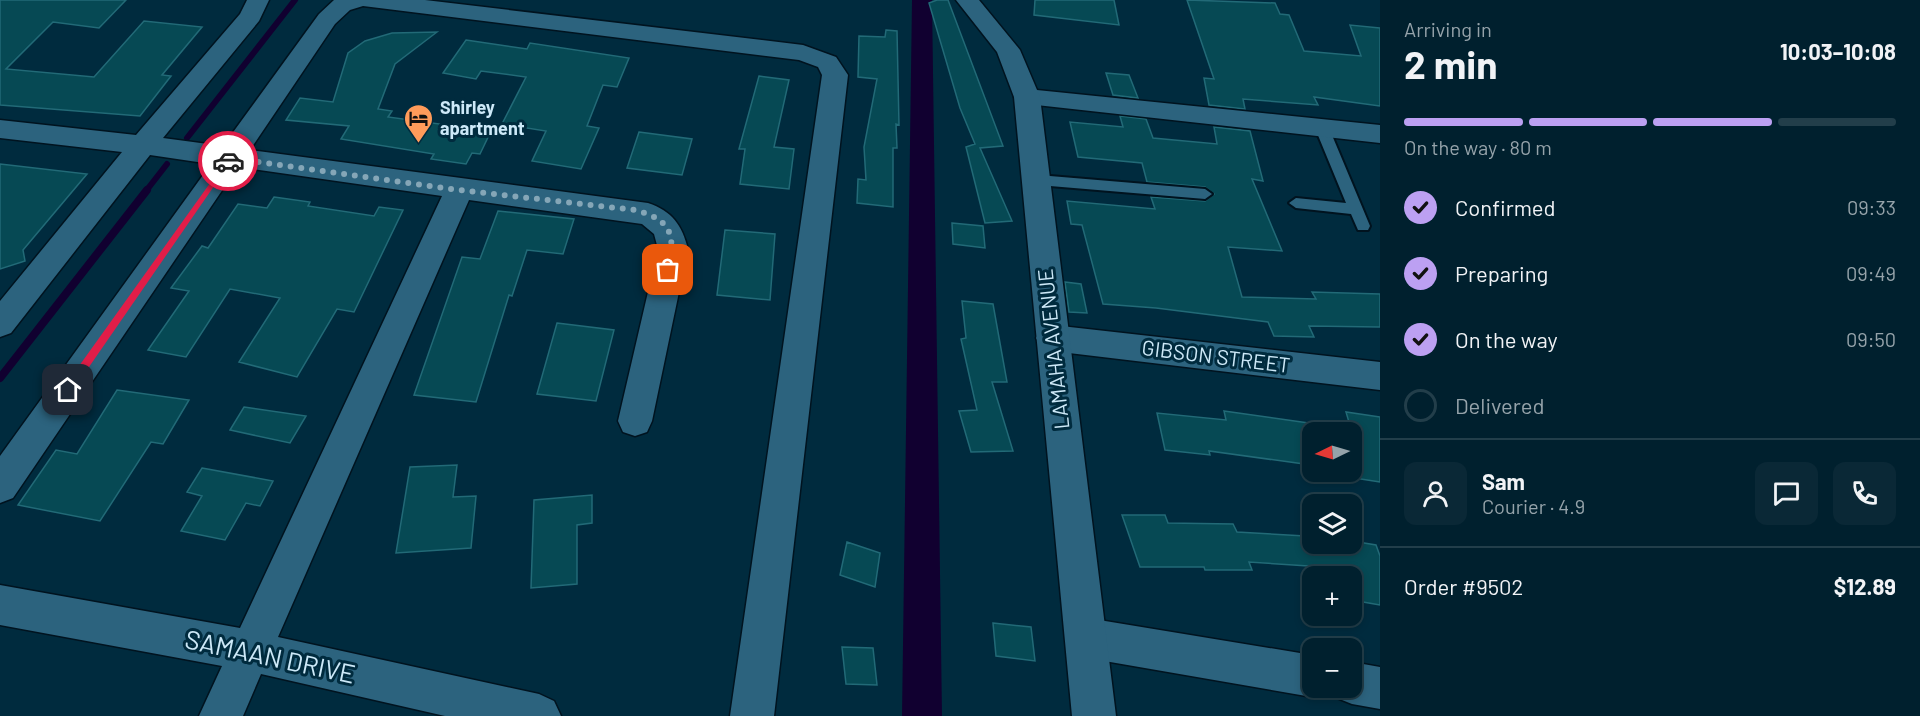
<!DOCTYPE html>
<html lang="en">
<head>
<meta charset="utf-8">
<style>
  :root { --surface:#00202e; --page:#0a2836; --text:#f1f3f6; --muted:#95a3aa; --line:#223e4a; --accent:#bca0f2 }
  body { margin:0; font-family:Barlow,sans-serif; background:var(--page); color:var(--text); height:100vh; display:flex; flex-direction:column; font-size:22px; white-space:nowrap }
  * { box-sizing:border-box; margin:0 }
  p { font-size:20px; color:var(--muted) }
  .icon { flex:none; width:33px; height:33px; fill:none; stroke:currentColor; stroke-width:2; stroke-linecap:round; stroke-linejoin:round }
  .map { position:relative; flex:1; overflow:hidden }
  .sheet { display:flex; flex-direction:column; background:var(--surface); width:540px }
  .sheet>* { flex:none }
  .needle { width:39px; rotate:265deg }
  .tools { position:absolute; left:1302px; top:422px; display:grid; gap:12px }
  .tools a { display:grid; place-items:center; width:60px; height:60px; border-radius:12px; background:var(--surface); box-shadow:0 3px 9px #0003,0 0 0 2px var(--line); font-size:30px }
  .pin { position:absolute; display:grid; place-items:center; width:51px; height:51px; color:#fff; margin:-26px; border-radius:12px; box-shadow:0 3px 9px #0006 }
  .courier { position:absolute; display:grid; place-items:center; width:60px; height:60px; margin:-30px; border:4px solid #e11d48; border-radius:50%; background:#fff; color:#222; box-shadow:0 2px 8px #0007 }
  .head em { font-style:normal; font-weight:700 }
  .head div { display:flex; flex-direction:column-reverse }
  .head { display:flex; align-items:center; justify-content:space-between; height:102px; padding:0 24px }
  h1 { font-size:39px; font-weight:700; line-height:45px }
  .bar { display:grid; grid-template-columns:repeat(4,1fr); gap:9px 6px; align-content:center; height:72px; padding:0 24px }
  .bar i { height:8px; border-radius:4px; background:var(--line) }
  .bar .on { background:var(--accent) }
  .bar p { grid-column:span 4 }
  .line { display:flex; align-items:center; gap:15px; padding:0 24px; border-top:2px solid var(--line) }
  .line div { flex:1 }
  .round { display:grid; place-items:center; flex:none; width:63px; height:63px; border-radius:12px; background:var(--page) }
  ol { padding:0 24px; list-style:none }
  li { display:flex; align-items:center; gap:18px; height:66px }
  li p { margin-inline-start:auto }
  li .icon { padding:6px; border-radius:50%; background:var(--accent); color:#111; stroke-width:4 }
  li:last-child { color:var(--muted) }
  li i { width:33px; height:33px; border:3px solid var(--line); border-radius:50% }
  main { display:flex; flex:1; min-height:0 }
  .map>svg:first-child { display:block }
</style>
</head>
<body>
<main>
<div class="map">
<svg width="1380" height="716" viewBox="0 0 1380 716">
  <rect width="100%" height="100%" fill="#002b3e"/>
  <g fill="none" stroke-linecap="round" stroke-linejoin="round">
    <!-- stream-far1 -->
    <path stroke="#110030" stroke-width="6" d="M187,138L295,0
      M146,191L167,164"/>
    <!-- stream -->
    <path stroke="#110030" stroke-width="8" d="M0,378L147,190"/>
    <!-- canal -->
    <path fill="#110030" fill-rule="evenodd" d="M912,0H932L942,716H902Z"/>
  </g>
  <!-- building -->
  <path fill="#064954" stroke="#226a77" stroke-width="1.5" fill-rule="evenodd" d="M0,0H126L99,28L53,22L6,69L94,77L144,21L202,27L162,75L171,76L140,116L0,105Z
    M937,0H948L1003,146L980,148L1012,221L985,223L966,147L975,144L960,108L929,3Z
    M1035,0H1114L1119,25L1034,15Z
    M1187,0L1275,3L1280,14L1289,15L1304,51L1361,56L1350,25L1380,28V106L1314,97L1318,105L1243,99L1245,109L1209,105L1204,78L1214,79Z
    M886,30L897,31L899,125L896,124L897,148H893V207L857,203L858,179L866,180L864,147L877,79L858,77L859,36L885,37Z
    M437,32L395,64L378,109L392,111L388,117L491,131L480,154L472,153L466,164L431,159L434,154L341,139L349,126L286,120L300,98L333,102L348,53L365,41L392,33Z
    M466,40L527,49L530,43L629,58L617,87L603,85L587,126L599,128L581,169L532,161L546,131L502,124L526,77L481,71L476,79L443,73Z
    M1106,73L1129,75L1138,98L1113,95Z
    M759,76L789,80L774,147L794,149L789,189L740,184L745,149H739Z
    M1120,116L1146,119L1153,138L1217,144L1214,127L1250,131L1263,181L1252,179L1282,251L1228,247L1242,297L1316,299L1312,292L1380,294V327L1309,326L1314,337L1274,336L1268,322L1156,308L1103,304L1082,225L1071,224L1067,201L1155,209L1151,197L1205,201L1214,194L1205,187L1147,182L1142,163L1078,157L1070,122L1123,127Z
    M639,132L692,139L682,175L627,168Z
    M0,164L87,174L23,250L25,261L0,269Z
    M274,197L310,202L308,206L374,216L379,207L403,210L354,312L337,309L297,377L239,362L280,298L230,289L186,357L148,350L189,291L171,288L202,246L208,248L238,204L267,208Z
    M498,211L574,219L563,254L527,250L512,296L509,295L476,402L414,395L462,257L480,259Z
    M952,223L983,226L985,248L953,244Z
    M725,230L775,234L770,300L717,295Z
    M1065,282L1081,284L1087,313L1069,312Z
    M962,301L993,304L1007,382H992L1013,451L971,452L959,411L977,410L961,339L966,338Z
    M557,323L614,330L596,401L537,394Z
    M117,390L189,400L163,444L151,442L100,521L18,505L56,450L77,454Z
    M244,407L306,416L290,443L230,430Z
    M1224,411L1351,429L1346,412L1380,417V482L1348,477L1350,481L1307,475L1304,464L1209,451L1210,455L1165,450L1157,413L1226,420ZM1312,432H1352V471H1312Z
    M457,465L453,497L476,496L471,548L396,553L410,467Z
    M202,468L273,481L260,506L246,503L225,540L181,531L202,496L187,492Z
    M592,495V523L577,525V584L531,588L534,500Z
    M1122,515H1165L1168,523L1233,524L1237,532L1305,536L1308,543L1352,541L1376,545L1380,556V605L1352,600V576H1342L1339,568L1249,562L1252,570H1205L1204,567H1140Z
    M847,542L880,553L875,587L840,575Z
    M993,623L1031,627L1035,661L996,656Z
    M842,647L873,648L877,685L846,684Z"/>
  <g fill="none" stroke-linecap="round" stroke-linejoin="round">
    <defs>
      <path id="service" d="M1322,124L1329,128L1370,226L1368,230H1358L1351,214L1296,208L1289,203L1296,198L1346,203L1315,128Z
        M1038,175L1205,189L1212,194L1205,199L1038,185L1031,180Z"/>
      <path id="minor" d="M247,0H269L259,21L163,138L223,146L319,14L334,0H425L803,45L836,57L848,75L774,716H730L822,75L818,67L799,60L363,6L350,10L335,24L250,150L648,203C672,211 682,225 688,249L652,421L647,432L635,436L623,432L618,421L658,249L654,234L642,224L469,200L278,637L539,694L554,701L561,716H445L261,674L243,716H199L222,666L0,625V585L240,628L442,196L238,167L13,498L0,503V456L211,164L150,155L11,333L0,337V301L122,152L0,138V120L136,135L240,14Z
        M1027,89L1380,125V143L1018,103L1014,97L1018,91Z
        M1052,325L1380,362V390L1052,351L1041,347L1036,338L1041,329Z
        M1087,618L1312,655V687H1328L1327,691L1312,697L1087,658L1073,652L1067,638L1073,624Z
        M1352,662L1380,667V709L1352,704L1337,698L1333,687H1352Z"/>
      <path id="tertiary" d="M956,0H979L1020,50L1040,97L1116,716H1072L1014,97L997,52Z"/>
    </defs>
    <!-- service casing -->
    <use href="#service" stroke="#00131f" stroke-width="4"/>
    <!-- minor casing -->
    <use href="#minor" stroke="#00131f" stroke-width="3"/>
    <!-- tertiary casing -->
    <use href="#tertiary" stroke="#00131f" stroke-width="3"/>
    <!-- service -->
    <use href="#service" fill="#2c637e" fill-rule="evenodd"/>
    <!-- minor -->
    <use href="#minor" fill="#2c637e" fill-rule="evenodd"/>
    <!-- tertiary -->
    <use href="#tertiary" fill="#2c637e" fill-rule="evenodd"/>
  </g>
  <!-- route -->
  <path fill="#e11d48" d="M228,158L230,163L71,393H64V387Z"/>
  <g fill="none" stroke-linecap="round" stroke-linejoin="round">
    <!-- done -->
    <path stroke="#85a6b7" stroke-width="6" stroke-dasharray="0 10.8" d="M228,161L230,158L459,190L635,210C672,220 676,235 668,270"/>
  </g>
  <!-- icons -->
  <defs>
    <symbol id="hotel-pin" viewBox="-11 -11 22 30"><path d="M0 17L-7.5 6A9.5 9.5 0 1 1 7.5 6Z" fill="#ff9b5a" stroke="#002b3e"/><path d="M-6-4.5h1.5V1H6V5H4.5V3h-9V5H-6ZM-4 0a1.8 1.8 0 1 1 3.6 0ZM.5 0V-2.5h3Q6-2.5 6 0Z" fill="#111"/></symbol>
  </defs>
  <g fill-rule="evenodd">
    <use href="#hotel-pin" x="402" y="102" width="33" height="45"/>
  </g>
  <g text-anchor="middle" stroke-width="6" stroke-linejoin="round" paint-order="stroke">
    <!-- far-poi labels -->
    <g font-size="18" font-weight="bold" fill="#cde9f8" stroke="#002b3e" text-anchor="start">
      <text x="440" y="114">Shirley<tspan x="440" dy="21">apartment</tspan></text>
    </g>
    <!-- street labels -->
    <g font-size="21" fill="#cde9f8" stroke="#002b3e">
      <text transform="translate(1054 349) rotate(-96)" y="7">LAMAHA AVENUE</text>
      <text transform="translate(1216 357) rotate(7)" y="7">GIBSON STREET</text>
    </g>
    <!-- near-street labels -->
    <g font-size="26" fill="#cde9f8" stroke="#002b3e">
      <text transform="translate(270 657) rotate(12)" y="9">SAMAAN DRIVE</text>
    </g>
  </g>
</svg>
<div class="tools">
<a><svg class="needle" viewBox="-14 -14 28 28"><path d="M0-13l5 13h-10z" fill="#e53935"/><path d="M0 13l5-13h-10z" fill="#95a3aa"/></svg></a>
<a><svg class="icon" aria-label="layers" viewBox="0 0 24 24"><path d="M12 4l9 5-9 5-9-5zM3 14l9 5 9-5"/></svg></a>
<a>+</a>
<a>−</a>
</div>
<div class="pin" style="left:668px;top:270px;background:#ea580c"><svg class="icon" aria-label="bag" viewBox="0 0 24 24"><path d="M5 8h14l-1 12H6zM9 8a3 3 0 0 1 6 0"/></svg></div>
<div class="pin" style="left:68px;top:390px;background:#1f2937"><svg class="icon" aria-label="home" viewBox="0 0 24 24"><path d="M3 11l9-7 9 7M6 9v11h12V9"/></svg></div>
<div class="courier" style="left:228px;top:161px"><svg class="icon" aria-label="car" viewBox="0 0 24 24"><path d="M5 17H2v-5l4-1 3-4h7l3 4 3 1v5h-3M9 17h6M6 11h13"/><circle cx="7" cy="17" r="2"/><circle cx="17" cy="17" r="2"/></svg></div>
</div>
<section class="sheet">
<div class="head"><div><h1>2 min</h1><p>Arriving in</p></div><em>10:03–10:08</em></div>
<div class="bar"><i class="on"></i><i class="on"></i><i class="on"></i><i></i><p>On the way · 80 m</p></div>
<ol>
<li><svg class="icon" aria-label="check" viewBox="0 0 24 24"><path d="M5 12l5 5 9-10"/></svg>Confirmed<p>09:33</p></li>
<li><svg class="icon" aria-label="check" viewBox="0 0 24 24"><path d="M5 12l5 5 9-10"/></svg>Preparing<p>09:49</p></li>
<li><svg class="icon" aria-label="check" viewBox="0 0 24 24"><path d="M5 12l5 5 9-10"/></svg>On the way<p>09:50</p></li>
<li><i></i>Delivered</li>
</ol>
<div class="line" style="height:108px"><a class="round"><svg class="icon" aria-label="person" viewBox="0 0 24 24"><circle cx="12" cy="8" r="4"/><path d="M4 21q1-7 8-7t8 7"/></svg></a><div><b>Sam</b><p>Courier · 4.9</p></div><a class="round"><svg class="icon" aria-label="chat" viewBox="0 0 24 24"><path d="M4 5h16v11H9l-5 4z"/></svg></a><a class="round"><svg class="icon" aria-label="phone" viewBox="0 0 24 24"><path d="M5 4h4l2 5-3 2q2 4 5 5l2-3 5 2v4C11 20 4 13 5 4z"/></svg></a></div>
<div class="line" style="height:78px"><div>Order #9502</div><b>$12.89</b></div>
</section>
</main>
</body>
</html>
